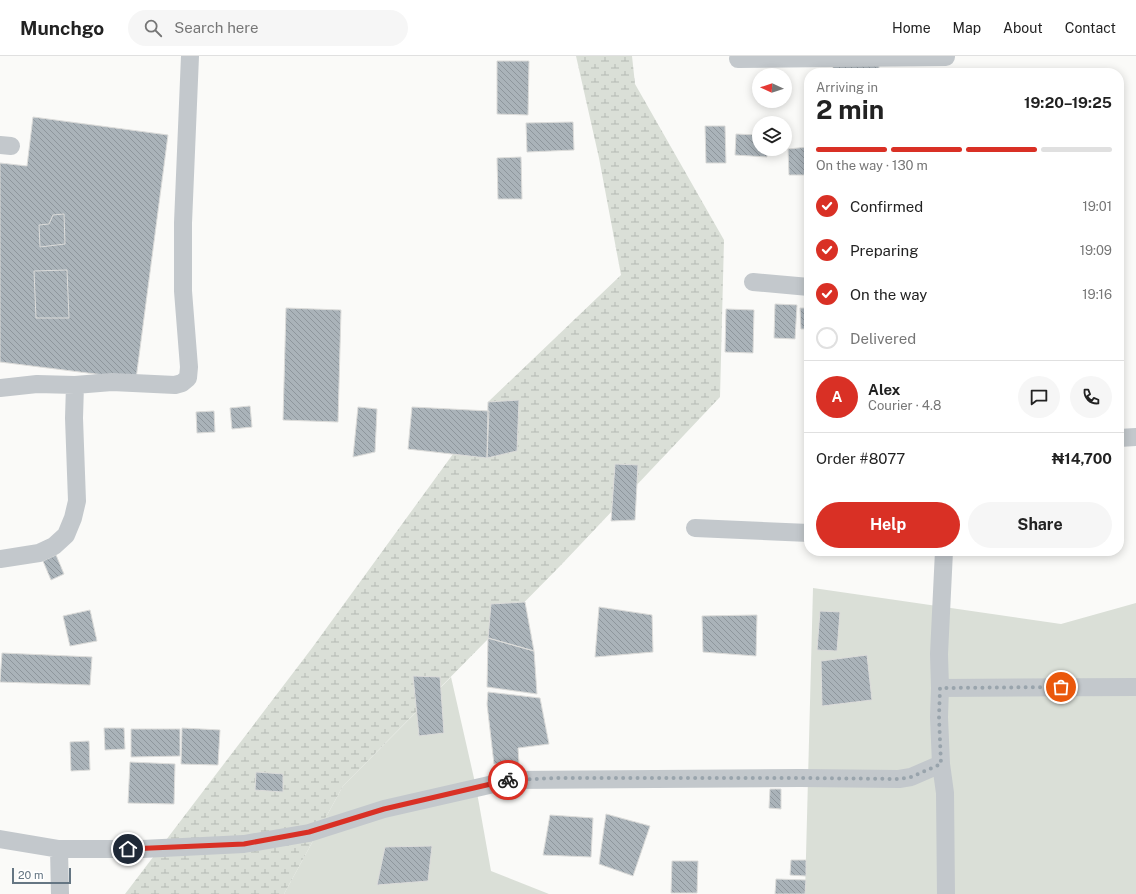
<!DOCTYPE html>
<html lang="en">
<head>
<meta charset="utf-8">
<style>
  :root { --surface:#fff; --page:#f6f6f6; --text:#222; --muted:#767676; --line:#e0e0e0; --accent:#d93025 }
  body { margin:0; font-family:"Public Sans",sans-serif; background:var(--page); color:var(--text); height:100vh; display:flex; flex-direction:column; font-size:15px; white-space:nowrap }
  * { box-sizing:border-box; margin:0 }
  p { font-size:13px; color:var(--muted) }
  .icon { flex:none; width:22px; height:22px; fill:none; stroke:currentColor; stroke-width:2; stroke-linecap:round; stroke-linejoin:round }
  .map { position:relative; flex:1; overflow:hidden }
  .side { position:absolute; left:804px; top:12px; width:320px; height:488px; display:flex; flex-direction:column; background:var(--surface); border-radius:16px; box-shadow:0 2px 10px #0003 }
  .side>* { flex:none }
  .needle { width:26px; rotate:273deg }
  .controls { position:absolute; left:752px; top:12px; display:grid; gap:8px }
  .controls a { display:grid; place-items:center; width:40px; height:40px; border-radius:50%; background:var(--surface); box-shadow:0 2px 10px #0003; font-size:20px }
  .scale { position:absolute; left:12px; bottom:10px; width:59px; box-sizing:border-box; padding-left:4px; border:2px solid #657683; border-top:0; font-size:11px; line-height:14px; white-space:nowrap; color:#657683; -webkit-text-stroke:3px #fff; paint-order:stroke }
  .pin { position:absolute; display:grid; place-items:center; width:34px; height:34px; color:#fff; margin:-17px; border:2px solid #fff; border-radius:50%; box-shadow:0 1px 4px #0007 }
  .courier { position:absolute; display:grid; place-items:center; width:40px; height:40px; margin:-20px; border:3px solid #d93025; border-radius:50%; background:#fff; color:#222; box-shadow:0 1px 5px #0007 }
  .headline em { font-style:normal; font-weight:700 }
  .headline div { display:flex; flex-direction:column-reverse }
  .headline { display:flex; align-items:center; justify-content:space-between; height:68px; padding:0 12px }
  h1 { font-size:26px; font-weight:700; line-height:30px }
  .bar { display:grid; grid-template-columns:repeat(4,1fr); gap:6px 4px; align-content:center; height:48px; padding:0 12px }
  .bar i { height:5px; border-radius:3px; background:var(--line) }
  .bar .selected { background:var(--accent) }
  .bar p { grid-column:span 4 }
  .line { display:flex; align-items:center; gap:10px; padding:0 12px; border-top:1px solid var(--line) }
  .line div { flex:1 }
  .round { display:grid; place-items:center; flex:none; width:42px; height:42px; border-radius:21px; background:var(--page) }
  ol { padding:0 12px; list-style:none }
  li { display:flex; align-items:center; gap:12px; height:44px }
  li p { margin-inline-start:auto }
  li .icon { padding:4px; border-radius:50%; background:var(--accent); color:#fff; stroke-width:4 }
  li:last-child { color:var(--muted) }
  li i { width:22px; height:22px; border:2px solid var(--line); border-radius:50% }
  .action { display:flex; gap:8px; margin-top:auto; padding:8px 12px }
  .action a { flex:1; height:46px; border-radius:24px; background:var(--accent); color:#fff; font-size:16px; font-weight:700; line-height:46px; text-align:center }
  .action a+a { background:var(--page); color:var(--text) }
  header { display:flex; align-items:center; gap:24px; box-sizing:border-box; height:56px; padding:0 20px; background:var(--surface); border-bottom:1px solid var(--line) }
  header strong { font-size:19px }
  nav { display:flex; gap:22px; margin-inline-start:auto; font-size:14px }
  .search { width:280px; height:36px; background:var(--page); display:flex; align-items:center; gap:10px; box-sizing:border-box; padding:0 14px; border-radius:22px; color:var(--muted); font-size:15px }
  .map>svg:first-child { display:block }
</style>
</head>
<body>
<header>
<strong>Munchgo</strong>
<div class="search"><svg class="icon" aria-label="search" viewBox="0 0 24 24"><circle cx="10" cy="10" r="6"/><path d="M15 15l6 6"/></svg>Search here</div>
<nav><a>Home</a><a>Map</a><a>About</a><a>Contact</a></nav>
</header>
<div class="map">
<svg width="1136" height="838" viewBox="0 0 1136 838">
  <defs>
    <pattern id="wetland-marsh" width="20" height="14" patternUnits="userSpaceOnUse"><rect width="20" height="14" fill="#dadfd7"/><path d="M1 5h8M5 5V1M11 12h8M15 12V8" fill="none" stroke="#b4b9b4"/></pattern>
    <pattern id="building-back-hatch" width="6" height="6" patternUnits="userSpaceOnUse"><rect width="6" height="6" fill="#aab3b9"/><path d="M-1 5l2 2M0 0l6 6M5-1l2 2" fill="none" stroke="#8e969c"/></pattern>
  </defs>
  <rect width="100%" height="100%" fill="#fafaf8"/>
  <!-- grass -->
  <path fill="#dadfd7" d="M813,532L1061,568L1136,547V838H805Z
    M451,621L476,731L491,815L549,838H284L343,730Z"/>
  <!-- wetland -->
  <path fill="url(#wetland-marsh)" d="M576,0H632L635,28L724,184L720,341L562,508L343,730L284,838H125L312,592L469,376L489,355L488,346L621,219L599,102Z"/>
  <!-- building -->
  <path fill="url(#building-back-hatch)" stroke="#dcdcda" d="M497,5H529L528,59L497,58Z
    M879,8V17H833V10Z
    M33,61L168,79L136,323L0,306V107L27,110Z
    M573,66L574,94L527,96L526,67Z
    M705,70H725L726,107H706Z
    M736,78L759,79V93H767V101L735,99Z
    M808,91L809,119H789L788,93Z
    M521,101L522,143H498L497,102Z
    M64,158L65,188L40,191L39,169L49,168L53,159Z
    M67,214L69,262H36L34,215Z
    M775,248L797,249L795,283L774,282Z
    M286,252L341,254L338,366L283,364Z
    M800,252H809V273H801Z
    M726,253L754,254L753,297L725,296Z
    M519,344L517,395L487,402L488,346Z
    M250,350L252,371L232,373L230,352Z
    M358,351L377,353L375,396L353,401Z
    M412,351L489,355L487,402L408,393Z
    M214,355L215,376L197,377L196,356Z
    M615,408L638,409L635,464L611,465Z
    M56,499L64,518L51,524L43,505Z
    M525,546L534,595L488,582L491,548Z
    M599,551L652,559L653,596L595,601Z
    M90,554L97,585L70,590L63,560Z
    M820,555L840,556L837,595L817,594Z
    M757,559L756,600L703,596L702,560Z
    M488,582L534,595L537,638L487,631Z
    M2,597L92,601L90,629L0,626Z
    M867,599L872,644L822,650L821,605Z
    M413,620L440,621L444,677L419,680Z
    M488,636L540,642L549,688L518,692L519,708H494L487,648Z
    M104,672H124L125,693L105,694Z
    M182,672L220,674L218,709L181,708Z
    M131,673H180V700L131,701Z
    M89,685L90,714L71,715L70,686Z
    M130,706L175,708L174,748L128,747Z
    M256,716L283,718V736L255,734Z
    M770,733H781V753L769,752Z
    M606,758L650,770L633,820L599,808Z
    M550,759L593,762L591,801L543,799Z
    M432,790L428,825L377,829L385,791Z
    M791,804H806V820L790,819Z
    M672,805H698L697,837H671Z
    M776,823L806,824L805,838H775Z"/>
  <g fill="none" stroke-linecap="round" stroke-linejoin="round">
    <!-- street -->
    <path stroke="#c3c8cc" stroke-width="18" d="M738,3L946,1
      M0,89L11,90
      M753,226L809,231
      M0,332L37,328L75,329L112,326L175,329L182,327L188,322L189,311L183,235V167L190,0
      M1119,382L1136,381
      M695,472L809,477
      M944,495L939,598L940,632L939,661L941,708L945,737L946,838
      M0,503L39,497L54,490L66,479L73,462L77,445L74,362L75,329
      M940,632L1136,631
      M0,783L59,793H142L244,788L309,777L384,753L511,724L800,722L899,723L911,721L941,708
      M59,793L60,838"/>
  </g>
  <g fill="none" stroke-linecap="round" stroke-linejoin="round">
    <!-- done -->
    <path stroke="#99a4ac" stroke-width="4" stroke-dasharray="0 7.2" d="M508,724L560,722H800L899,723L911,721L941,708L939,661L940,632L1061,631"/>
    <!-- route -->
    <path stroke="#d93025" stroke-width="5" d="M128,793L244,788L309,776L384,753L508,724"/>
  </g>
</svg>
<div class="controls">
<a><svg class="needle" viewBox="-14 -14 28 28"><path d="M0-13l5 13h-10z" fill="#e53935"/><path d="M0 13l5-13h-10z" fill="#767676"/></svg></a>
<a><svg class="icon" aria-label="layers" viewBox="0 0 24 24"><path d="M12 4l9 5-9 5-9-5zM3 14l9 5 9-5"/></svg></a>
</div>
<div class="scale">20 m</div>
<div class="pin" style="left:1061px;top:631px;background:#ea580c"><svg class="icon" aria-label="bag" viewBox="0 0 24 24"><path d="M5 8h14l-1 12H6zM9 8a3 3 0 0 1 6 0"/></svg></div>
<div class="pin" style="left:128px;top:793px;background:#1f2937"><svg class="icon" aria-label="home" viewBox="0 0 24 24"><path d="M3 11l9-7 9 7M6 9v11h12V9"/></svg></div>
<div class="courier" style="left:508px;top:724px"><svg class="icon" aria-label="bike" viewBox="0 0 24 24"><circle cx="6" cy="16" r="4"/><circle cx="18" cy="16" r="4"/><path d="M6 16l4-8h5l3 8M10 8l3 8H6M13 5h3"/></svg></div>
<section class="side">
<div class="headline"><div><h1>2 min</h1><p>Arriving in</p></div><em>19:20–19:25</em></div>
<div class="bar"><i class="selected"></i><i class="selected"></i><i class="selected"></i><i></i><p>On the way · 130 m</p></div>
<ol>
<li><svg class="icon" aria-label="check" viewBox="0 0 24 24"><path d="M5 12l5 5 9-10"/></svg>Confirmed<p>19:01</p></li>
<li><svg class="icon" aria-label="check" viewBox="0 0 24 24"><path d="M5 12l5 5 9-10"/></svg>Preparing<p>19:09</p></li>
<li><svg class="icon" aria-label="check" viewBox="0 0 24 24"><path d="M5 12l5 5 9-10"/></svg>On the way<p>19:16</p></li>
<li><i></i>Delivered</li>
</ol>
<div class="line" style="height:72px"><b class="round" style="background:var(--accent);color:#fff">A</b><div><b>Alex</b><p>Courier · 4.8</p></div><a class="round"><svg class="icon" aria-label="chat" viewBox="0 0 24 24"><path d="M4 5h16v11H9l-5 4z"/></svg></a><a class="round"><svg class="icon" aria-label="phone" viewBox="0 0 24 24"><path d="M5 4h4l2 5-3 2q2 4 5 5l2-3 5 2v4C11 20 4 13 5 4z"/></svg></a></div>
<div class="line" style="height:52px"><div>Order #8077</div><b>₦14,700</b></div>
<div class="action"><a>Help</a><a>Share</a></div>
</section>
</div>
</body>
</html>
